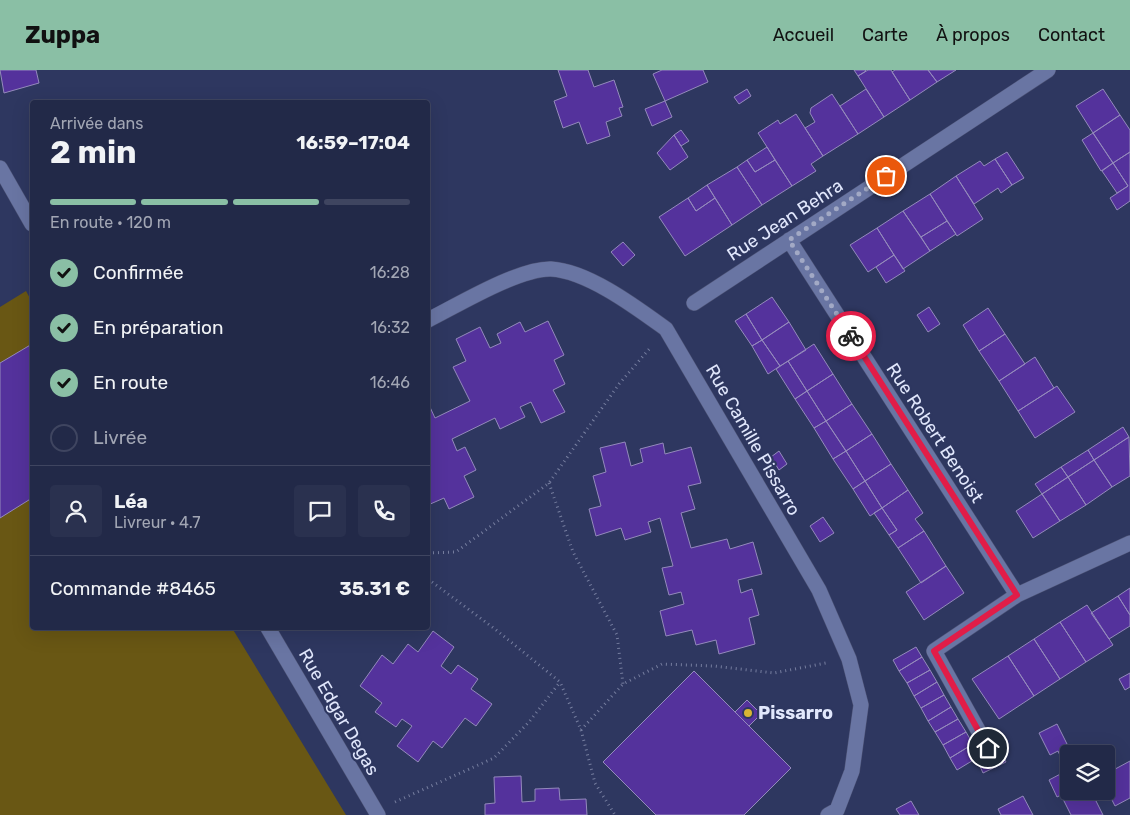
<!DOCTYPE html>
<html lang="fr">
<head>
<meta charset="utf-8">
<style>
  :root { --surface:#222948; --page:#2a314f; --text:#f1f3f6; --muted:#a2a6b4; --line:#3f4560; --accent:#8abfa5 }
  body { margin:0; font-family:Rubik,sans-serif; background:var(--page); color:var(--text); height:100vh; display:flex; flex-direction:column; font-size:19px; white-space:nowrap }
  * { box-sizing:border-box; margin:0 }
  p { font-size:16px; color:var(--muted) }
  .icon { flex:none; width:28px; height:28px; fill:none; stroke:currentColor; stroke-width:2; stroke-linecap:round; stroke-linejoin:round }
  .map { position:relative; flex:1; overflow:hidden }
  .panel { position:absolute; left:30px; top:30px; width:400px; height:530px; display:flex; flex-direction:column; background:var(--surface); border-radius:5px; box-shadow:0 5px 20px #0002,0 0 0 1px var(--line) }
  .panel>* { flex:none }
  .controls { position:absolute; left:1060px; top:675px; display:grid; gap:10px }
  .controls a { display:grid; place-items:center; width:55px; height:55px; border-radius:5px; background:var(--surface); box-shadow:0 5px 20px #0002,0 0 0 1px var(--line); font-size:25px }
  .pin { position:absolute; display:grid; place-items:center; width:42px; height:42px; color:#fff; margin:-21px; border:2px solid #fff; border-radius:50%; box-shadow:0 1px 5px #0007 }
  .courier { position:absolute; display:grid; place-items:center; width:50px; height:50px; margin:-25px; border:4px solid #e11d48; border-radius:50%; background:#fff; color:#222; box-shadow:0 1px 6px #0007 }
  .headline em { font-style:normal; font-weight:700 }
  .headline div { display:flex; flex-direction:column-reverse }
  .headline { display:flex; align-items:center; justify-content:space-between; height:85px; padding:0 20px }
  h1 { font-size:32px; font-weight:700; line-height:38px }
  .bar { display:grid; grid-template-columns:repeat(4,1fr); gap:8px 5px; align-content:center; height:60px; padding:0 20px }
  .bar i { height:6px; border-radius:4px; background:var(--line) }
  .bar .selected { background:var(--accent) }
  .bar p { grid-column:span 4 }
  .line { display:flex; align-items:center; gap:12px; padding:0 20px; border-top:1px solid var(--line) }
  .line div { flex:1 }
  .round { display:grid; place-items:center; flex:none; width:52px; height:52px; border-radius:5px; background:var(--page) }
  ol { padding:0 20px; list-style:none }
  li { display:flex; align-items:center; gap:15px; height:55px }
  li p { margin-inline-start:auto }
  li .icon { padding:5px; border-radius:50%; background:var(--accent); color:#111; stroke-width:4 }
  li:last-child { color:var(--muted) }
  li i { width:28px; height:28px; border:2px solid var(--line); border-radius:50% }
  header { display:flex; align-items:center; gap:30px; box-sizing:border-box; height:70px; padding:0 25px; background:var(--accent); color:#111 }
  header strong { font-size:24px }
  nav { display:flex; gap:28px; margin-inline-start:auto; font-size:18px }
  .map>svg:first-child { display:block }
</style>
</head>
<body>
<header>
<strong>Zuppa</strong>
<nav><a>Accueil</a><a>Carte</a><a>À propos</a><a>Contact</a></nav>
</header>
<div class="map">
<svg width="1130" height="745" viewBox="0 0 1130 745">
  <rect width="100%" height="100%" fill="#2e3760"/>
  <!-- green -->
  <path fill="#695714" d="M26,221L32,232V558H232L346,745H0V237Z"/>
  <!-- building -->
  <path fill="#54329c" stroke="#948abc" d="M0,0H36L39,13L4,23Z
    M558,0H588L594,17L614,10L623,37L619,38L622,46L606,52L610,66L587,74L579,52L563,58L554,31L567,26Z
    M662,0H703L708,12L665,31L653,4Z
    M854,0H865L866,1L858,6Z
    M868,0H891L910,30L884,47L858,6Z
    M895,0H928L937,12L910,30L892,2Z
    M928,0H956L937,12Z
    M747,19L751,26L739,34L734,27Z
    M866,19L884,47L858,64L840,36Z
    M1103,19L1120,45L1093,63L1076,36Z
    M832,24L858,64L823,86L805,58L815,52L810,43L811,38Z
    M665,31L672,47L652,56L645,39Z
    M796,44L823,86L811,94L816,101L792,116L758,63L778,50L780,54Z
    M1120,45L1130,60V82L1113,93L1093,63Z
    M681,60L689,71L681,76L674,65Z
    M1093,63L1113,93L1101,101L1082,70Z
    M674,65L688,87L670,100L657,83Z
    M767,77L775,90L755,102L747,90Z
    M1007,82L1024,108L1012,115L995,89Z
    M1130,82V131L1117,140L1110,128L1128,116L1113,93Z
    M995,89L1012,115L1001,123L998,118L974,134L956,106L980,91L984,96Z
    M747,90L755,102L775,90L792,116L762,135L737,97Z
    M1113,93L1128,116L1117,123L1102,101Z
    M737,97L762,135L732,155L707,115Z
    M956,106L983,149L957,166L930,124Z
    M707,115L715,128L696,141L688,128Z
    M930,124L947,151L921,167L903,141Z
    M688,128L696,141L715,128L732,155L685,186L659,147Z
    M903,141L930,181L903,199L877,158Z
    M947,151L956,164L930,181L921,167Z
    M877,158L894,185L868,202L850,175Z
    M623,172L635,185L623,196L611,182Z
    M894,185L905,201L886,213L876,197Z
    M772,227L789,252L762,270L746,244Z
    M929,237L940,254L928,262L917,245Z
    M988,238L1005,264L979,281L963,255Z
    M746,244L762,270L752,276L735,251Z
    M548,251L564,285L554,290L565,314L553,320L565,342L541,353L531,332L520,337L525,347L500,359L495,348L452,369L457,381L465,377L476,400L464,406L474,427L449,439L444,428L428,435V336L429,335L435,348L470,331L453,297L466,291L456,269L480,257L490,278L501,273L497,264L520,252L525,262Z
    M789,252L806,280L780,296L762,270Z
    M1005,264L1025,294L999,311L979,281Z
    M762,270L780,296L768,304L752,276Z
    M32,274V428L0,448V293Z
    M814,274L833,304L807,321L788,291Z
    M1035,287L1054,318L1018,341L999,311Z
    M788,291L807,321L795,329L776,299Z
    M833,304L852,334L826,351L807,321Z
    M1057,316L1075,342L1035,368L1018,341Z
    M807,321L826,351L814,358L795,329Z
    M852,334L872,364L846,381L826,351Z
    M826,351L846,381L833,389L814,358Z
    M1123,357L1129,367L1094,390L1088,380Z
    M872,364L891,394L865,411L846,381Z
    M1129,367L1130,406L1112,417L1094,390Z
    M625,372L631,396L643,392L640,379L663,373L665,384L691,377L701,413L688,416L695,439L681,443L691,478L727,469L730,479L753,472L762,504L738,510L741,523L752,519L759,545L749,548L755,574L719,584L716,570L696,575L692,560L666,566L660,541L684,534L681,522L669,525L662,498L673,496L660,448L648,452L651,462L625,470L621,458L596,466L589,439L601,436L593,406L606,402L600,378Z
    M1088,380L1094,390L1068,407L1061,397Z
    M779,381L787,394L779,400L771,387Z
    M846,381L865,411L853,419L833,389Z
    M1094,390L1112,417L1086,435L1068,407Z
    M891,394L908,420L882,438L865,411Z
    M1061,397L1068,407L1042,424L1035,414Z
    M1068,407L1086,435L1060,451L1042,424Z
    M865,411L882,438L870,446L853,419Z
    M908,420L923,443L915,449L924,461L898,478L889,465L897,460L882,438Z
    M1042,424L1060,451L1033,468L1016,441Z
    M882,438L897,460L889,465L874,443Z
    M823,447L834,463L820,472L810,456Z
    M924,461L946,496L921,513L898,478Z
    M946,496L964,523L924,550L906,522Z
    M1130,518V545L1118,526Z
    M1118,526L1130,545V556L1109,569L1091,543Z
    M1087,535L1113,575L1086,592L1060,552Z
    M1060,552L1086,592L1060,609L1034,569Z
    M433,561L454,577L441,596L451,604L458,595L478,609L471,619L492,634L476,656L465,648L442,678L433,671L418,692L397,676L412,656L402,649L396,657L375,642L382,633L360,616L382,585L393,594L408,574L418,582Z
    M1034,569L1060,609L1034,626L1008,586Z
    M916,577L922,587L899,601L893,590Z
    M1008,586L1034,626L999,649L972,609Z
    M922,587L930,600L907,613L899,601Z
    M930,600L937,612L914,626L907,613Z
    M694,601L791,698L744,745H656L603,692Z
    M1130,603V617L1125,620L1119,609Z
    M937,612L944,625L921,638L914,626Z
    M944,625L951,637L928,651L921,638Z
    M747,630L761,644L749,656L735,642Z
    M951,637L958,649L935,662L928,651Z
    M958,649L966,662L943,675L935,662Z
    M1057,654L1072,684H1069V689L1063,692L1058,681L1050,685L1039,663Z
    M966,662L973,674L950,688L943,675Z
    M973,674L980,686L957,700L950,688Z
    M1001,682L1006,692L983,703L979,694Z
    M1130,691V728L1115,736L1106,718V704Z
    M1068,700L1069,721H1091L1103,745H1071L1061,725L1057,727L1049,710Z
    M521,706L522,732L535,731V719L559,718L560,730L586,729L587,745H485V734L495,733L494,707Z
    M1023,726L1033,745H1001L998,739Z
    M911,731L919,745H900L896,739Z"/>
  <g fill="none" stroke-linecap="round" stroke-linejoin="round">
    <defs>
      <path id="street" d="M0,98L32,154
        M789,170L1017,525
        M694,233L1048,0
        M428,250C458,235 519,198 551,199C588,201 637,238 666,259L819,520L849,589L861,635L852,701L837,740L828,745
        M268,558L378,745
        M988,678L934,581L1017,525L1130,473"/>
    </defs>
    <!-- street casing -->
    <use href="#street" stroke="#4c5274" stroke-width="16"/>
    <!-- path -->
    <path stroke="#767e9f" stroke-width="3" stroke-dasharray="1 4" stroke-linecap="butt" d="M549,413L573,482L617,565L623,614
      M428,483L456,482L549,413L619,314L651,277
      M428,509L495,559L560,612L581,660L595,713L615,745
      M581,660L623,614L662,594L714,596L774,603L826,593
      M395,732L494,688L529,652L560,612"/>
    <!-- street -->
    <use href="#street" stroke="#6975a3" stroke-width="15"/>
  </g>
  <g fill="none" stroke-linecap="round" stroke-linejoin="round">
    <!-- done -->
    <path stroke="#a2a9c5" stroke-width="5" stroke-dasharray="0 9" d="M851,266L789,170L886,106"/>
    <!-- route -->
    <path stroke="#e11d48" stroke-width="6" d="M851,266L1017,525L934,581L988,678"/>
  </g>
  <!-- markers -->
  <circle fill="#d7b434" stroke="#2e3760" stroke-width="2" cx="748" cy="643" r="5"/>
  <g text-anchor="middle" stroke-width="4.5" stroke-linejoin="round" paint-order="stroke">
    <!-- street labels -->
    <g font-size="18" fill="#e1e7fc" stroke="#2e3760">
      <text transform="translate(785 150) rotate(-33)" y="6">Rue Jean Behra</text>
      <text transform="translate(935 363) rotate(57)" y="6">Rue Robert Benoist</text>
      <text transform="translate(753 370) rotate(60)" y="6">Rue Camille Pissarro</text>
      <text transform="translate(339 642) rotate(60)" y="6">Rue Edgar Degas</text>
    </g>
    <!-- poi labels -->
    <g font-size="18" font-weight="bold" fill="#e1e7fc" stroke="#2e3760" text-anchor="start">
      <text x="758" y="649">Pissarro</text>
    </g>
  </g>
</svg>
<div class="controls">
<a><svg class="icon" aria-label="layers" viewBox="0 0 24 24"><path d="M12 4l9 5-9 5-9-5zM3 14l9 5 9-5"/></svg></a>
</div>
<div class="pin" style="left:886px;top:106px;background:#ea580c"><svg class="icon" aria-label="bag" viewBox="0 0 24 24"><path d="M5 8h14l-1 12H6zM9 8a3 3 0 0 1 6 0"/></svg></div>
<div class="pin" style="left:988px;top:678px;background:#1f2937"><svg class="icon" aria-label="home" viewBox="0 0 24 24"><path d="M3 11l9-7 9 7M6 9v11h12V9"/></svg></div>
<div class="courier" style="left:851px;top:266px"><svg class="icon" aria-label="bike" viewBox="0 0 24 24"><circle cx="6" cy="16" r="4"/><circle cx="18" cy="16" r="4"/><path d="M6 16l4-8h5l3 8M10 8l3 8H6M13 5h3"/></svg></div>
<section class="panel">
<div class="headline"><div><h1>2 min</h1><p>Arrivée dans</p></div><em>16:59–17:04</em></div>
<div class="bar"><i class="selected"></i><i class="selected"></i><i class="selected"></i><i></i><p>En route · 120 m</p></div>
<ol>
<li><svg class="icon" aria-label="check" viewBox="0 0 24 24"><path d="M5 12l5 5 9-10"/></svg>Confirmée<p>16:28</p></li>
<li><svg class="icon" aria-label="check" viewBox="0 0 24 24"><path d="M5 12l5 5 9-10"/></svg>En préparation<p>16:32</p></li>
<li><svg class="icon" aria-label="check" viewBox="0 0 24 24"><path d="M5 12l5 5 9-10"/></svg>En route<p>16:46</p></li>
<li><i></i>Livrée</li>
</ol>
<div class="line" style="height:90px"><a class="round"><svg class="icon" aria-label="person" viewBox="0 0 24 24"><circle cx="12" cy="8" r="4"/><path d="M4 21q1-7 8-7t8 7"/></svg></a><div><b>Léa</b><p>Livreur · 4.7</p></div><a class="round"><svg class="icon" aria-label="chat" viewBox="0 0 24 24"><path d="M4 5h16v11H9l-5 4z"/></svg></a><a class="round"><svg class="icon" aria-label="phone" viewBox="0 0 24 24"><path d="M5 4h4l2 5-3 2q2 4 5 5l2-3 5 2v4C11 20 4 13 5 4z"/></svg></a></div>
<div class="line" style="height:65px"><div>Commande #8465</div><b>35.31 €</b></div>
</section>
</div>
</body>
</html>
